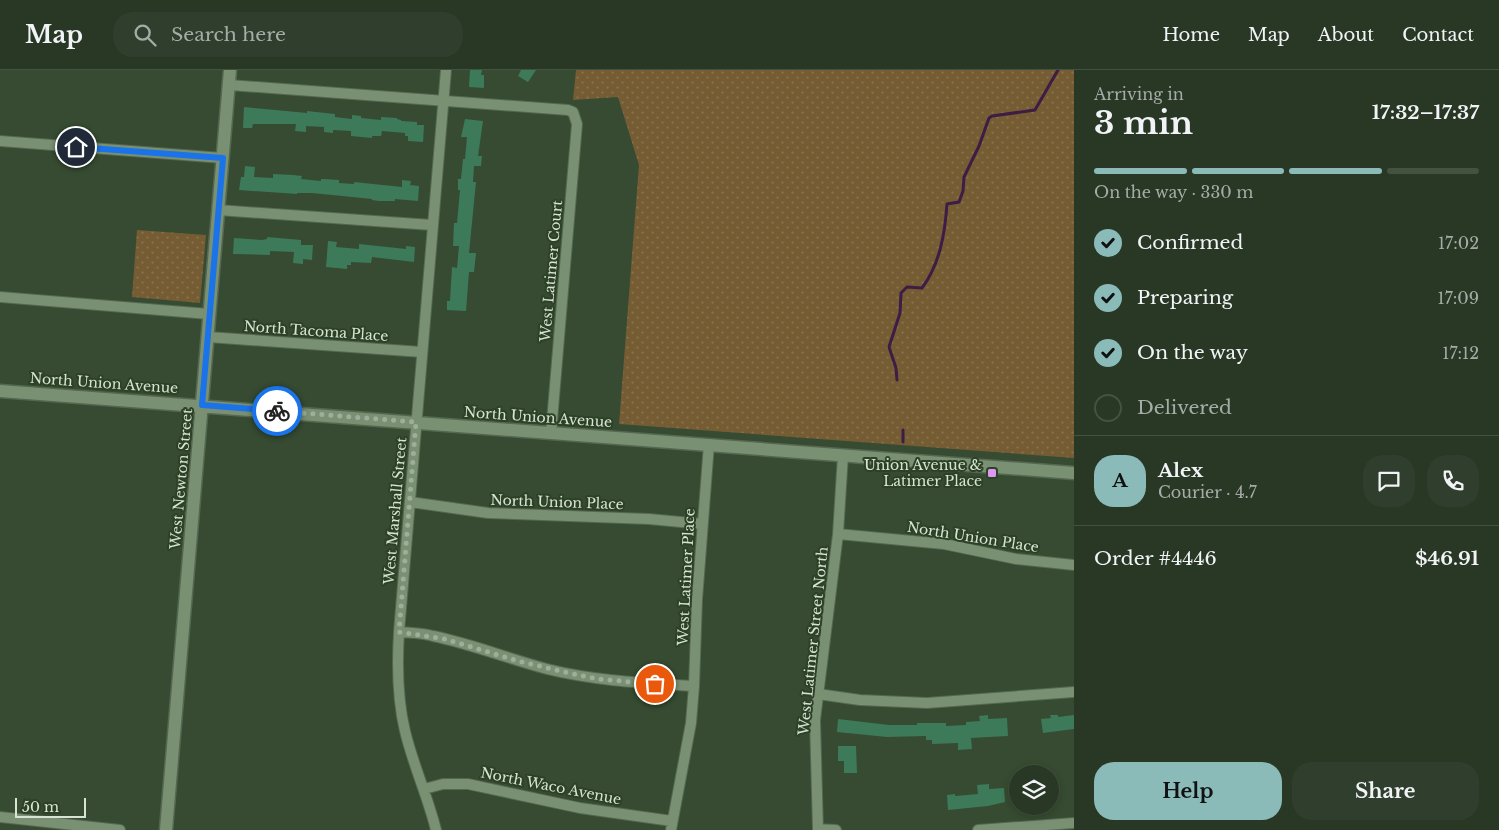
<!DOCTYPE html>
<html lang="en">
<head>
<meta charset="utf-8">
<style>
  :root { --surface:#283825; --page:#303f2d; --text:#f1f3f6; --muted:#a5aca7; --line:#445242; --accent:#8bbbb9 }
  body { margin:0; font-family:"Libre Baskerville",serif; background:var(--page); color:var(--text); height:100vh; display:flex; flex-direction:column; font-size:19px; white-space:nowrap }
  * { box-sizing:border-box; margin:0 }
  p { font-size:16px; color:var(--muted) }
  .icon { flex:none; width:28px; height:28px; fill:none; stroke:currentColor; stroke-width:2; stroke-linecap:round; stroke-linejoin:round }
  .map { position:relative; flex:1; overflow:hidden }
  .panel { display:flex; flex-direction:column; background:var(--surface); width:425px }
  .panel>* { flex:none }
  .tools { position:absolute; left:1009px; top:695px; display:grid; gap:10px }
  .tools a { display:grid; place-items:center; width:50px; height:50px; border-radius:50%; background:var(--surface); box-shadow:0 2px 8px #0003,0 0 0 1px var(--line); font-size:25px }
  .scale { position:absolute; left:15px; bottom:12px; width:71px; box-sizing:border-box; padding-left:5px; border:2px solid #d7e4d4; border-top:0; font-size:14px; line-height:18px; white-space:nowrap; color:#d7e4d4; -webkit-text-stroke:4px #2c4126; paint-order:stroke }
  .pin { position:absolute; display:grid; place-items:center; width:42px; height:42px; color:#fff; margin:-21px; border:2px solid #fff; border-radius:50%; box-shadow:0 1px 5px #0007 }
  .courier { position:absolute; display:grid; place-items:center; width:50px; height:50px; margin:-25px; border:4px solid #1a73e8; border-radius:50%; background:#fff; color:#222; box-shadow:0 1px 6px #0007 }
  .headline em { font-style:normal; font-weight:700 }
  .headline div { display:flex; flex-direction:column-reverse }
  .headline { display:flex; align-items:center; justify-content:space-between; height:85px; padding:0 20px }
  h1 { font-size:32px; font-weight:700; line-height:38px }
  .bar { display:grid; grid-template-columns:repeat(4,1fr); gap:8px 5px; align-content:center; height:60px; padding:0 20px }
  .bar i { height:6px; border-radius:4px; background:var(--line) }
  .bar .active { background:var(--accent) }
  .bar p { grid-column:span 4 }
  .line { display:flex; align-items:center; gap:12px; padding:0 20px; border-top:1px solid var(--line) }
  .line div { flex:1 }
  .round { display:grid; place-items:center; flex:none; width:52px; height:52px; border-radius:20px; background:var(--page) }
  ol { padding:0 20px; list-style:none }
  li { display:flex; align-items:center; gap:15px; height:55px }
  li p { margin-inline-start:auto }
  li .icon { padding:5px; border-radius:50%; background:var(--accent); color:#111; stroke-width:4 }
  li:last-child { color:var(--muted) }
  li i { width:28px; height:28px; border:2px solid var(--line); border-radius:50% }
  .primary-button { display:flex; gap:10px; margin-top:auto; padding:10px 20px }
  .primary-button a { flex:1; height:58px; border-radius:20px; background:var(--accent); color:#111; font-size:20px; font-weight:700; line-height:58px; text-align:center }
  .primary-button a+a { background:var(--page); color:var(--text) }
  header { display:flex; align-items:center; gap:30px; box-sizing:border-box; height:70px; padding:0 25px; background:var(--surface); border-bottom:1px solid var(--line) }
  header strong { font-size:24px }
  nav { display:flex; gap:28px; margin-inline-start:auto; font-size:18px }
  .search { width:350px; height:45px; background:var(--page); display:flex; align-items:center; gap:12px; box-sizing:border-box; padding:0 18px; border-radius:20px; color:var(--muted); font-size:19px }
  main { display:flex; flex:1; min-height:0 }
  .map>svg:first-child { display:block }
</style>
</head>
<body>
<header>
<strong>Map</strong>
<div class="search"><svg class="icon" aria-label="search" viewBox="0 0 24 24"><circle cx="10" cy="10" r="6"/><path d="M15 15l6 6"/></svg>Search here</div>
<nav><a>Home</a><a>Map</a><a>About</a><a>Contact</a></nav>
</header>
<main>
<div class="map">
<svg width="1074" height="760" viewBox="0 0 1074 760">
  <defs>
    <pattern id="grass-dots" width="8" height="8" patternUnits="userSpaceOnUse" patternTransform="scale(1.25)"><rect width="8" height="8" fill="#755c33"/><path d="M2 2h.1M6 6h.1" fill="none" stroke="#887350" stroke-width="1.8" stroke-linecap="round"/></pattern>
  </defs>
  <rect width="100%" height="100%" fill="#364b31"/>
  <!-- grass -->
  <path fill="url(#grass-dots)" d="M576,0H1074V388L619,354L639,95L618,27L573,30Z
    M137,160L206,165L200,233L132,227Z"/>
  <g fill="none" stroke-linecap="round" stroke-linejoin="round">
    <!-- stream -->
    <path stroke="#3d1c46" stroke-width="3" d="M897,310L896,298L889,277L900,243L901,223L907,217L922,218C940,194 945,163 947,134L959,132L963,121L964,107L979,76L989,48L992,46L1035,40L1058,0
      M903,360V372"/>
  </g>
  <!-- building -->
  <path fill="#3d7a5a" d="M470,0H482L481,5H484V18L469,17Z
    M521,0H536L528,12L518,6Z
    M244,37L307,43V41L316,42L335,44V47L352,49V45L361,46V48L381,50V47L397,48V49L401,50V51L417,52V55H424L423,72L408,71V66H405V63L382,61L381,66H372V68L351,66V61L333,60V63L324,62V57L306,56V62L295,61L296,54H253L252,58H243Z
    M465,49L483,51L478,86H482L481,96H474L473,112H476L469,183H476L474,202H469L466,241L447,240V231H450L452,197L457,198L459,176H453L454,153H457L460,120H458V109H461L463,89H465L467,67H461Z
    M245,96L255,97L254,107L273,108V104L293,105L302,106L301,109L321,111V109H324L339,110V113L354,114V112L402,117V110L411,111L410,115L419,116L418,131L395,129V131H379L372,130V129L312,123H297V124L239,120L241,107H244Z
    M267,167L301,170V175H313L312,190L303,189V194L293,193L294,182L270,181V185L233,184L234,168L262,170L267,169Z
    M328,171L337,172L336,177L359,179V174L406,179V176L415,177L414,192L372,187L371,193L351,192V195H347V199L326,197Z
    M988,645V649L1007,648L1008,666L971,668L972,679L958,680V673L932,674V670H926V666L887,667L837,662L838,649L889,655H917V653H946V656L966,655V652L980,651L979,646Z
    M1050,645H1058V647L1074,645V659L1043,663L1041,649L1051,648Z
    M838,676H856L857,703H844V691H838Z
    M989,714V719L1004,718L1005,732L988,736L948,740L947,725L955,724V726L978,724L977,715Z"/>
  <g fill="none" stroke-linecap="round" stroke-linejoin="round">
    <defs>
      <path id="minor" d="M229,15L568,40L573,42L577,54L551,363
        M0,71L223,88
        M218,140L432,155
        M0,227L209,244
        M208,267L422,282
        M410,432L488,443L649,449L702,454
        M838,464L944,474L1016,489L1074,495
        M399,562C411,563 422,563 433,566C472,574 509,589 547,599C595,611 645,613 694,616
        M818,624L860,630L927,633L1074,622
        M424,719L443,714H468L580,738L672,751
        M0,747L120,760
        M818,759L836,760
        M436,760C428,727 413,695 405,661C397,628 397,595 399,562L446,0
        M671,760L691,653L694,616L697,530L709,374
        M818,760L815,650L838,464L843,385
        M978,760L1074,753"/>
      <path id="tertiary" d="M0,321L1074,403
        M166,760L230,0"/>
    </defs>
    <!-- minor casing -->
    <use href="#minor" stroke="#556750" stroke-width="12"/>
    <!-- tertiary casing -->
    <use href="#tertiary" stroke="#556750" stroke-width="15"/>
    <!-- minor -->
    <use href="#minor" stroke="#799073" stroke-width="10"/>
    <!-- tertiary -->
    <use href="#tertiary" stroke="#799073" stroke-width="12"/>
  </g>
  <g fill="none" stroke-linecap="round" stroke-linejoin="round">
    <!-- done -->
    <path stroke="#9fae9b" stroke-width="5" stroke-dasharray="0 9" d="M277,341L416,352L399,562L445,569L518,591L573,604L598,609L655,614"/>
    <!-- route -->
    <path stroke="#1a73e8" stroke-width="6" d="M76,77L223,88L202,335L277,341"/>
  </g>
  <!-- markers -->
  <rect fill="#df98f1" stroke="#2c4126" stroke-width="2" x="987" y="398" width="10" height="10" rx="2.5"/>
  <g text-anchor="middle" stroke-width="4" stroke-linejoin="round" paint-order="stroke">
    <!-- street labels -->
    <g font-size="14" fill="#d7e4d4" stroke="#2c4126">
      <text transform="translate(551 201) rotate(-85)" y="5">West Latimer Court</text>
      <text transform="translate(316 261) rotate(4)" y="5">North Tacoma Place</text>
      <text transform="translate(104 313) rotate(4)" y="5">North Union Avenue</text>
      <text transform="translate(538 347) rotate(4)" y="5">North Union Avenue</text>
      <text transform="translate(181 409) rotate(-85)" y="5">West Newton Street</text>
      <text transform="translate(557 432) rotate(2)" y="5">North Union Place</text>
      <text transform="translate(395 441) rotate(-85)" y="5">West Marshall Street</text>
      <text transform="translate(973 467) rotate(9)" y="5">North Union Place</text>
      <text transform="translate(686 507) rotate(-87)" y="5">West Latimer Place</text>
      <text transform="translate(813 571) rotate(-84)" y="5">West Latimer Street North</text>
      <text transform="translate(551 716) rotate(11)" y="5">North Waco Avenue</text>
    </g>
    <!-- poi labels -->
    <g font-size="14" fill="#d7e4d4" stroke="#2c4126" text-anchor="end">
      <text x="982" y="400">Union Avenue &amp;<tspan x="982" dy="16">Latimer Place</tspan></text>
    </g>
  </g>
</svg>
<div class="tools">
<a><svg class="icon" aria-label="layers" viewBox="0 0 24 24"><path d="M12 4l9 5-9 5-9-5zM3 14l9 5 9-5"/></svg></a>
</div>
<div class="scale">50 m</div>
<div class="pin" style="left:655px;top:614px;background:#ea580c"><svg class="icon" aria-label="bag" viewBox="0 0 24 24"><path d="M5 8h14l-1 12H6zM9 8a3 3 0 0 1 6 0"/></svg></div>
<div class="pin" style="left:76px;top:77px;background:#1f2937"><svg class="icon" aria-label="home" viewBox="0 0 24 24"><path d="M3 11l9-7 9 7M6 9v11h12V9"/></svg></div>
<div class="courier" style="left:277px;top:341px"><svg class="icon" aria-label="bike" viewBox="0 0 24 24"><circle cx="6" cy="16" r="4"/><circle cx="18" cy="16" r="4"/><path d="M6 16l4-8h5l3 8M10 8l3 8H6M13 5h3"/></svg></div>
</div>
<section class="panel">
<div class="headline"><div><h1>3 min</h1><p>Arriving in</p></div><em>17:32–17:37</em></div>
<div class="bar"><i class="active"></i><i class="active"></i><i class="active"></i><i></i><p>On the way · 330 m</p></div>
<ol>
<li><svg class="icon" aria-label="check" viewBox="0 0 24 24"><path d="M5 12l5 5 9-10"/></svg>Confirmed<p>17:02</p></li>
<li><svg class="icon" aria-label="check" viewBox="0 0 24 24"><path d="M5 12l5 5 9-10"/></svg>Preparing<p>17:09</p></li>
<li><svg class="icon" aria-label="check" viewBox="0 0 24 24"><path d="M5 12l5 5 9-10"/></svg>On the way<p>17:12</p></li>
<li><i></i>Delivered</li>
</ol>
<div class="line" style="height:90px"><b class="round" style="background:var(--accent);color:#111">A</b><div><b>Alex</b><p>Courier · 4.7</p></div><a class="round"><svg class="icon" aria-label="chat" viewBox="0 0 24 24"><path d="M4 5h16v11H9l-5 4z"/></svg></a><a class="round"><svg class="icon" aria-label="phone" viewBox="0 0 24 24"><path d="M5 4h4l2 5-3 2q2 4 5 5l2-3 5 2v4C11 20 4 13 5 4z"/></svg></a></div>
<div class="line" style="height:65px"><div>Order #4446</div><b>$46.91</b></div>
<div class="primary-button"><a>Help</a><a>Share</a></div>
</section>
</main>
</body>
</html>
